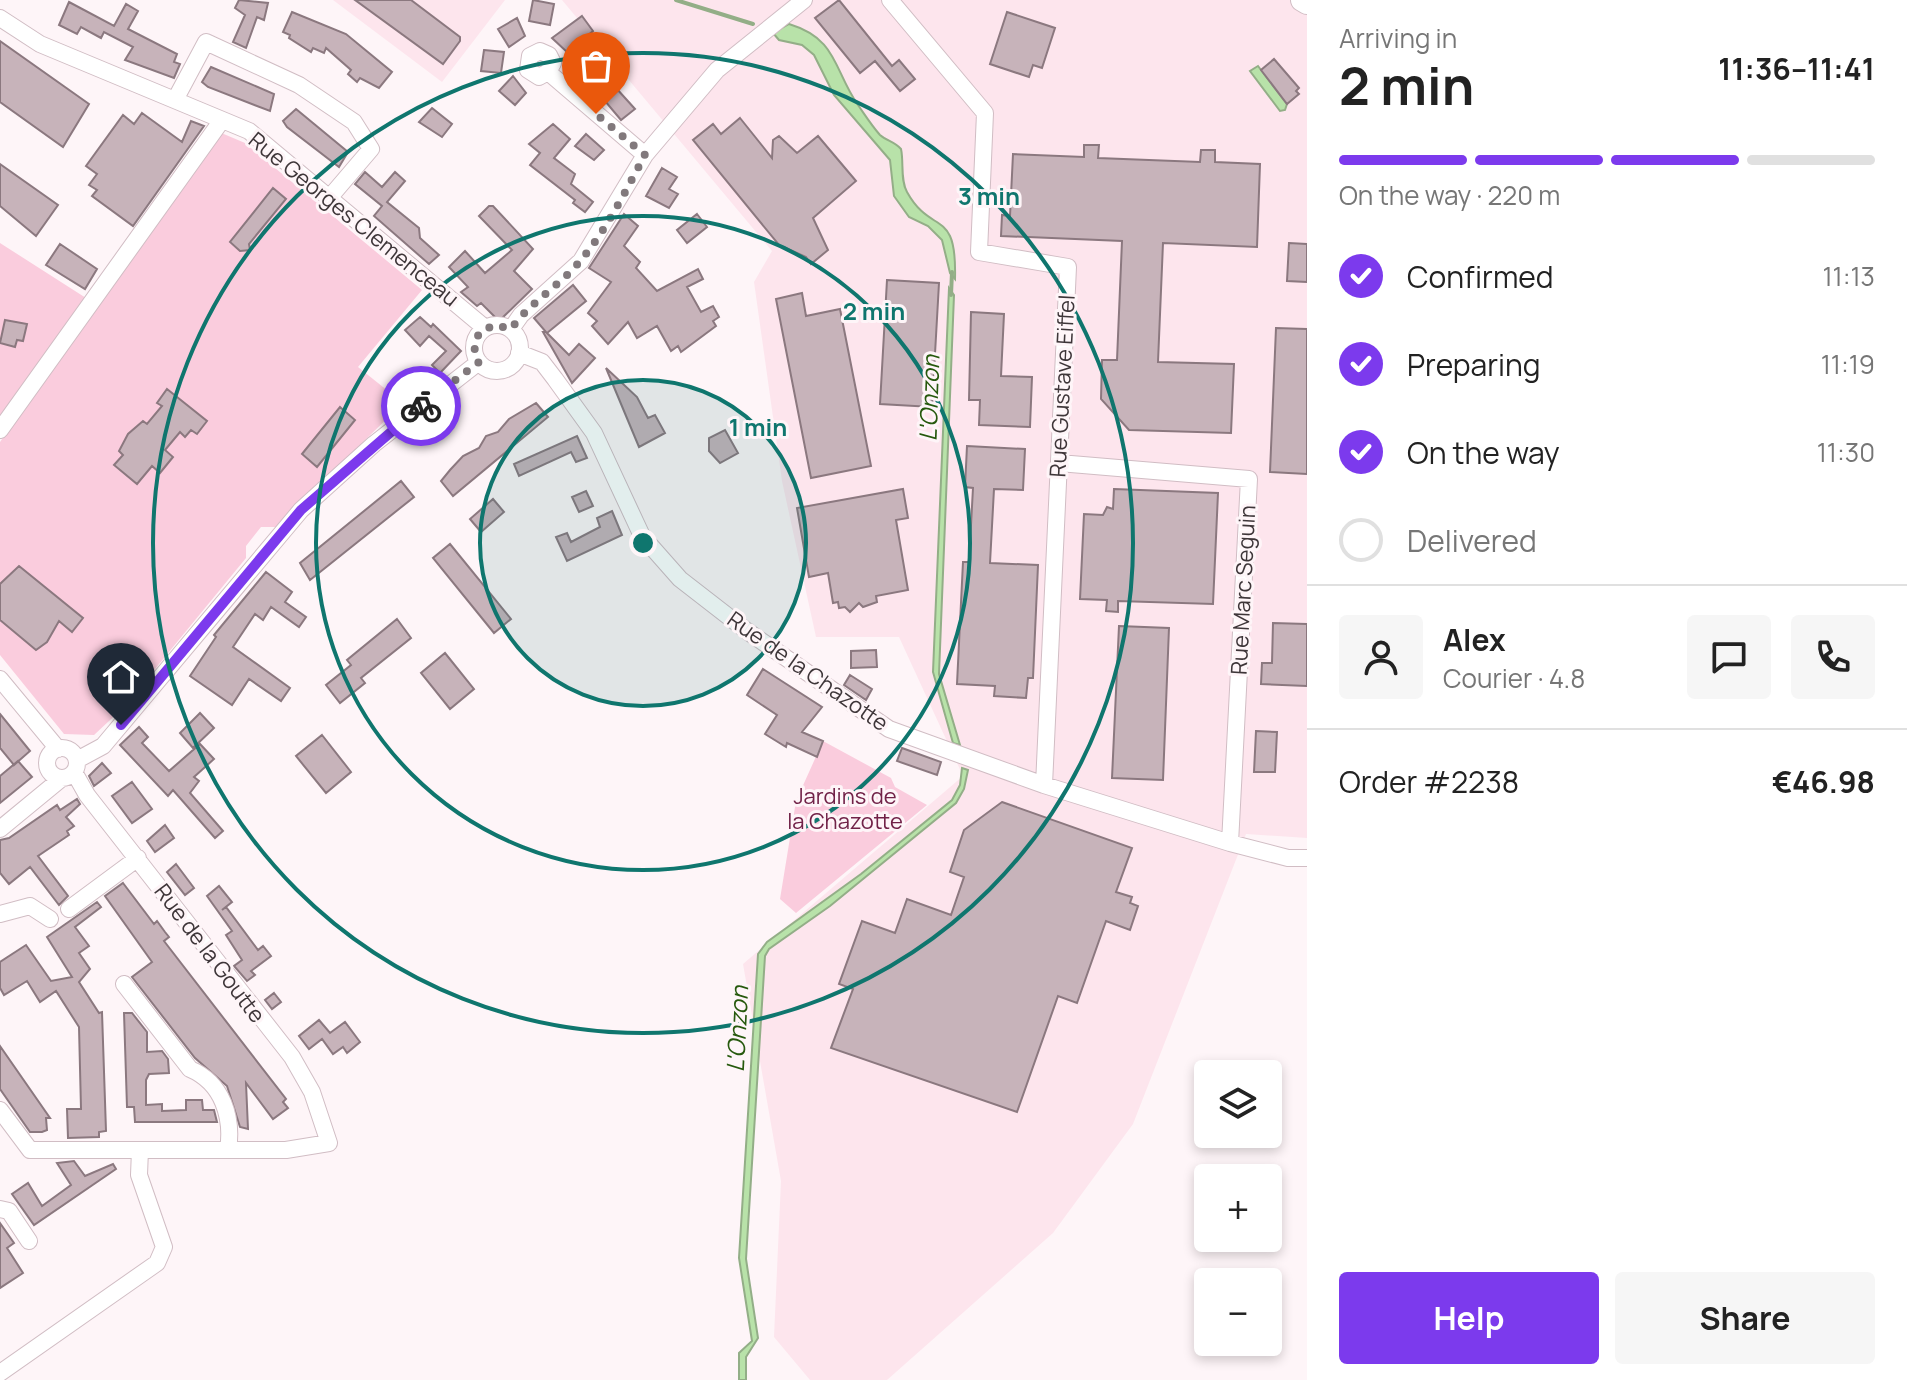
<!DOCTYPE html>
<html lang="en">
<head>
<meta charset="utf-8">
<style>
  :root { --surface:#fff; --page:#f6f6f6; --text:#222; --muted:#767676; --line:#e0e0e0; --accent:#7c3aed }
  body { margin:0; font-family:Manrope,sans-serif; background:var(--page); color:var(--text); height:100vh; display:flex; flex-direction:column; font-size:30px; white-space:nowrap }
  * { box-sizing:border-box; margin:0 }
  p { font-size:26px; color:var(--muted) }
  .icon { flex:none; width:44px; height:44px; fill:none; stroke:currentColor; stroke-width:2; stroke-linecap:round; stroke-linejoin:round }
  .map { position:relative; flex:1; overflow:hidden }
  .drawer { display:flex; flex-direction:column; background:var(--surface); width:600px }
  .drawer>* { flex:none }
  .controls { position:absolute; left:1194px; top:1060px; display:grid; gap:16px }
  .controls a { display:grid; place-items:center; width:88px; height:88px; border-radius:8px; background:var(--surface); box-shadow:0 4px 12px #0003; font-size:40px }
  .pin { position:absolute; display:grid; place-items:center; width:68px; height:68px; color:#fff; margin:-82px -34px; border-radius:50% 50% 50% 0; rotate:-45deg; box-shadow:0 0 8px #0007 }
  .pin .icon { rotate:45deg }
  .courier { position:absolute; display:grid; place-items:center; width:80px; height:80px; margin:-40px; border:6px solid #7c3aed; border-radius:50%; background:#fff; color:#222; box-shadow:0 2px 10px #0007 }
  .overview em { font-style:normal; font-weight:700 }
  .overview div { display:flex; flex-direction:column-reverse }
  .overview { display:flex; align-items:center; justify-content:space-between; height:136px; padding:0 32px }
  h1 { font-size:52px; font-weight:700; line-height:60px }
  .bar { display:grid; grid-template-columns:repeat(4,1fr); gap:12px 8px; align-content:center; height:96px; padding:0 32px }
  .bar i { height:10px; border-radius:6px; background:var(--line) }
  .bar .selected { background:var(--accent) }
  .bar p { grid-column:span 4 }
  .line { display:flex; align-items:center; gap:20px; padding:0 32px; border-top:2px solid var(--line) }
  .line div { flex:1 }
  .round { display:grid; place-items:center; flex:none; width:84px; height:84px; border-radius:8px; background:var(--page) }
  ol { padding:0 32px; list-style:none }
  li { display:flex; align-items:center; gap:24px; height:88px }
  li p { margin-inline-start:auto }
  li .icon { padding:8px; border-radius:50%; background:var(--accent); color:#fff; stroke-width:4 }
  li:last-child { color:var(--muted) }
  li i { width:44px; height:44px; border:4px solid var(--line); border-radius:50% }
  .action { display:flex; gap:16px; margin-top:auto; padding:16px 32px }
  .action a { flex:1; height:92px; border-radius:8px; background:var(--accent); color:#fff; font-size:32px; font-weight:700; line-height:92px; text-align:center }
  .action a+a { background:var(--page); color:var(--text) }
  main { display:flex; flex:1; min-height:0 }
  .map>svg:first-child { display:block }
</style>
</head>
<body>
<main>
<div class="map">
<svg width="1307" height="1380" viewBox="0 0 1307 1380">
  <rect width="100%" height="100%" fill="#fef5f8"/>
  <!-- built -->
  <path fill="#fde5ed" d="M333,0H505L442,82Z
    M562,0H1307V838L1246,834L1133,1124L1053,1233L887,1380H810L774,1337L781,1181L743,964L963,776L899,637H816L782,481L754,282L772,251Z"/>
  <!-- green -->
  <path fill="#faccdd" d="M219,132L245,143L422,290L358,367L403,403L276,527H261L246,546V558L123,708L94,735L64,734L0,655V442Z
    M0,243L86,298L0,420Z
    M823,741L891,778L895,787L927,805L796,913L780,899L796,801Z"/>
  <!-- water -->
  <path fill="#b8e2a9" stroke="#93ae87" stroke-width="2" d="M789,24C838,39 833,69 858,105C865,115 872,126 880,135C887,141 895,142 901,149C904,162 900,180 907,192C932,237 957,206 955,279L950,273L942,240L928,226L909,217L894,196L890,160L834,95L814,55L802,45L779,40L773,33Z
    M1258,66L1287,104L1285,110L1280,111L1250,71Z
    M949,288L954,295L939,674L960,745L953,743L933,672Z
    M962,768L968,770L964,789L956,803L830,906L769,949L765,956L746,1259L758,1338L746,1357V1380H739V1353L752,1341L739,1258L758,954L767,942L861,874L952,800L960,785Z"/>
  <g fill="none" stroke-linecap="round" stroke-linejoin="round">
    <!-- stream -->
    <path stroke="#93ae87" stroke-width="4" d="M676,0L753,24
      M951,295L952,272"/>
  </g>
  <!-- building -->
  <path fill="#c7b3ba" stroke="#8b787f" stroke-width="2" d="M239,0L268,3L264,20L257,17L246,48L233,42L245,15L235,8Z
    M355,0H411L460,37V41L443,64Z
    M533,0L554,4L550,25L529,21Z
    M839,0L892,66L899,60L915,79L900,91L875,61L860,73L815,18Z
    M69,2L114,26L126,4L138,11L128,29L177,54L174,62L180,64L174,78L125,60L133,47L104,32L101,38L81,27L77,34L59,25Z
    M292,12L346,34L392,72L379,88L360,78L357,82L348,74L351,70L326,48L324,53L313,48L311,52L289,38L290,35L283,32Z
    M1007,12L1055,28L1042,68L1033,65L1029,77L990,64Z
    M582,16L593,31L568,53L552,38Z
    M517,18L525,36L509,47L498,29Z
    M0,41L89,104L63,147L0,102Z
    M484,50L504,52L501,73L481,71Z
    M1274,59L1299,88L1296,91L1299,94L1287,104L1261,70Z
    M211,67L274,94L270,111L208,87L202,82Z
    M513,76L526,93L515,105L499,91Z
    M607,78L635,109L621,120L594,88Z
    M432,108L452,124L442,137L419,122Z
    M296,109L348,152L339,167L287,127L283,121Z
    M142,113L182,142L191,121L204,126L133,226L92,196L97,190L89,185L97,174L86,166L123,115L134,124Z
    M740,118L772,158L773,140L779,136L797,153L818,136L856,181L813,218L828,250L811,264L806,257L779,245L693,140L713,124L721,134Z
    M553,124L570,139L554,158L575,174L571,184L593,202L585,212L573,203L575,200L530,165L540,153L529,144Z
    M586,134L604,150L594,160L575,146Z
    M1084,145H1099L1098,158L1200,162L1201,150H1215V162L1260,164L1257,247L1163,243L1158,362L1234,364L1231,433L1129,430L1101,399L1102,360H1117L1122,241L1001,236L1002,215L1010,216L1013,154L1084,157Z
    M0,164L58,205L36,236L0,206Z
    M662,168L677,177L669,189L678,194L669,208L646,196Z
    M365,172L382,187L395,172L405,181L387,202L419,228L420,238L439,255L429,264L374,216L382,206L355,184Z
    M273,188L286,199L249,244L250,250L240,251L230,242Z
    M489,206H493L533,249L514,271L532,289L499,321L481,303L477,306L461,292L468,287L449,267L465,251L485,273L512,250L479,216Z
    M624,214L638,226L624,246L640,262L636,268L657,291L698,269L703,279L687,287L701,312L713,306L719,317L713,321L716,326L681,352L678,346L671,351L657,326L637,338L628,322L608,344L592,326L597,321L588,313L611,282L589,268Z
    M697,214L707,227L687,243L677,230Z
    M1289,243L1307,244V282L1287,281Z
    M60,244L97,269L85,289L46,265Z
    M887,280L939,283L932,407L880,404Z
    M573,285L586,301L547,333L569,355L579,344L595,358L572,383L543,332H546L534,318Z
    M802,293L806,316L840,309L871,466L811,478L776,299Z
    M971,312L1004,314L1001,376L1032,377L1030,427L979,425L980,400H969Z
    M420,317L431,327L433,324L461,351L440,373L432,365L446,351L429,336L420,346L405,330Z
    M5,320L27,324L23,341L17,340L15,347L0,343Z
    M1276,328L1307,329V474L1270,472Z
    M606,368L637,397L648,418L655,415L665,433L639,447Z
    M167,389L207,421L197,434L191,430L185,437L180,432L165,450L173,457L160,473L152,466L137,484L114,465L123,455L119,451L128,434L143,421L147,424L162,406L157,403Z
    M536,403L548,417L453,496L441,481L450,470L463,456L479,448L486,436L498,432L509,419Z
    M340,407L355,420L317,467L302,454Z
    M725,430L738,453L720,463L709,451V438Z
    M577,436L587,458L576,462L571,452L519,476L514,464Z
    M967,446L1025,449L1023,490L994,489L990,563L1038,565L1033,678H1028L1026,698L994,696L995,686L957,684L963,562H969L973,488L965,487Z
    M401,481L414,497L310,580L300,563Z
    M903,489L908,518L896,520L908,590L876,596L877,602L863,607L859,603L850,612L845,607L839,608L838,602L833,603L828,573L809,577L797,508Z
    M1114,489L1218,493L1213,604L1118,601V612L1106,611L1107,600L1080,599L1084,514L1103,515L1107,507L1113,509Z
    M586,491L593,506L579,512L572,497Z
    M493,499L504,512L481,532L470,519Z
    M612,511L622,535L567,561L556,537L567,533L571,542L600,527L597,518Z
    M450,544L511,619L494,633L433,558Z
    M19,566L83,618L72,632L59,621L47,642L36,650L0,620V584Z
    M266,572L292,592L285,602L306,617L299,627L271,607L263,620L255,614L233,647L290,688L281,701L249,679L232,705L190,676L216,637L214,635Z
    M397,619L411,638L361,678L365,683L340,703L326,685L351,665L347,660Z
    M1273,623L1307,624V686L1261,684L1262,663H1272Z
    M1119,626L1169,628L1163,780L1112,778Z
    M876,650L877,667L851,668V651Z
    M445,653L474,689L450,709L421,673Z
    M763,669L822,707L802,732L823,741L817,757L787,743L786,747L765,734L777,715L747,695Z
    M850,675L872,689L866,700L844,685Z
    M200,713L214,728L193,748L180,733Z
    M0,714L30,751L14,765L0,748Z
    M139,727L148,737L142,743L169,771L200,744L214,759L194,777L199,781L190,793L223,831L215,838L173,790L168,796L120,745Z
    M1256,731L1277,732L1275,772H1254Z
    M322,735L351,772L326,793L296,756Z
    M902,748L941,762L937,775L897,761Z
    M18,761L32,777L0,803V776Z
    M102,763L111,773L94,786L89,776Z
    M132,782L152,809L132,823L112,796Z
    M77,799L80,804L66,817L74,826L67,831L69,835L38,856L68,896L59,905L30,867L9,884L0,873V840L9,838L57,805L60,810Z
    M1002,802L1132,848L1116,892L1132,897L1130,903L1138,906L1130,930L1106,921L1077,1003L1058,996L1017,1112L831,1048L853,989L839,984L862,921L895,933L907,899L951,915L964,877L950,872L964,830Z
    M165,825L174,838L155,852L147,841Z
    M176,864L194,888L185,895L167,872Z
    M123,883L154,924L157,921L165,932L169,937L164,941L286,1099L283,1102L288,1108L273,1119L246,1083L248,1129L240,1127L227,1086L195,1058L132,977L152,962L105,896Z
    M219,886L232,902L222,910L226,907L258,950L263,946L271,956L251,971L255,975L247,981L234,966L242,960L226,935L232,931L207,896Z
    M97,902L101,907L75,927L89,946L79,953L90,969L79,982L99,1013L102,1012L106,1131L99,1132V1137L68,1138L67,1109H81L79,1027L56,991L40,1002L27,981L4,995L0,988V962L26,945L51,981L72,977L47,937Z
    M274,993L281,1002L272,1009L265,1000Z
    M124,1013H132L147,1032V1052L162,1051L168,1059L169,1073L149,1074L146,1080V1105L162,1104V1111L186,1110V1100H202L203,1110H214L217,1122H135L134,1107H127Z
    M319,1020L330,1033L345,1022L360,1042L347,1053L343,1047L333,1054L322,1039L309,1049L299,1036Z
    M0,1046L50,1118H46L47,1130L42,1132H30L0,1089Z
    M74,1161L85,1176L113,1164L116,1169L34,1225L12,1194L28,1183L42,1206L71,1185L57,1163Z
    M0,1223L14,1243L7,1248L23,1273L0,1288Z"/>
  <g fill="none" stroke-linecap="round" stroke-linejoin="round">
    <defs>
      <path id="minor" d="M890,0L985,113L979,252L1068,267L1044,785
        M0,18L40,44L249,131L485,328
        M548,72L539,77L528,70L530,56L540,51L549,55L553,63L548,72L645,155
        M175,100L206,42L299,85L354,122L371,149L330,197
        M474 348a23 23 0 1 1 46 0a23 23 0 1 1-46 0Z
        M511,329L521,315L581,261L645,155L717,70L804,0
        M519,353L542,362L555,379L594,433L642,536L680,579L747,631L889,729L1044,785L1230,843L1288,858H1307
        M0,430L222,120
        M1059,463L1249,479L1230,843
        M0,679L58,749
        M47 763a15 15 0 1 1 30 0a15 15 0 1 1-30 0Z
        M77,760L103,746L301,510L374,444L479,362
        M0,829L62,778
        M69,909L138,858
        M0,914L30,906L50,919
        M124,984L190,1069C223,1083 233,1118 228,1150
        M0,1110L30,1150H286L329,1143L312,1092L292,1057L87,795L74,772
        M0,1209L9,1211L29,1241
        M0,1373L157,1263L164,1247L139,1175L140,1150"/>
      <path id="secondary" d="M1302,0L1307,3"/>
    </defs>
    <!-- minor casing -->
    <use href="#minor" stroke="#d1bdc4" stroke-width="18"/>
    <!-- secondary casing -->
    <use href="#secondary" stroke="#d1bdc4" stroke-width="24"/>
    <!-- minor -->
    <use href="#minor" stroke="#fff" stroke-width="16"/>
    <!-- secondary -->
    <use href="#secondary" stroke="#fff" stroke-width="22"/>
  </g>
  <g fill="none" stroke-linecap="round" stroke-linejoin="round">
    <!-- done -->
    <path stroke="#81797c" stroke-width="8" stroke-dasharray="0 14.4" d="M421,406L479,362L474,347L479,333L494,325L511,329C530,302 560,286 581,260C607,229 626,190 645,155L596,114"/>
    <!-- route -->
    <path stroke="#7c3aed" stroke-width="10" d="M121,725L301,510L421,406"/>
  </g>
  <!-- distance rings -->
  <circle cx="643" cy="543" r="163" fill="#0f766e" fill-opacity=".12"/>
  <g fill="none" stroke="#0f766e" stroke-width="4">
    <circle cx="643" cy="543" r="163"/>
    <circle cx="643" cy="543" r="327"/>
    <circle cx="643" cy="543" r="490"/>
  </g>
  <g text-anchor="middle" stroke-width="6" stroke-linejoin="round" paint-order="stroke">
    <!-- street labels -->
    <g font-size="22" fill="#3e3639" stroke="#fef5f8">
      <text transform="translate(354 219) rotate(39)" y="8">Rue Georges Clemenceau</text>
      <text transform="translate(1062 386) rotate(-87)" y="8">Rue Gustave Eiffel</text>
      <text transform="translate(1243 590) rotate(-87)" y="8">Rue Marc Seguin</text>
      <text transform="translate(808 671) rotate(35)" y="8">Rue de la Chazotte</text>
      <text transform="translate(210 953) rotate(53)" y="8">Rue de la Goutte</text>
    </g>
    <!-- park labels -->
    <g font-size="22" fill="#712248" stroke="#fef5f8">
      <text x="845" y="804">Jardins de<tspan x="845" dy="25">la Chazotte</tspan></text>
    </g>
    <!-- water labels -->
    <g font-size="24" font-style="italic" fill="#26590d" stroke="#fef5f8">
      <text transform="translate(930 398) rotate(-88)" y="8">L'Onzon</text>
      <text transform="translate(738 1029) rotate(-87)" y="8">L'Onzon</text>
    </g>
  </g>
  <circle cx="643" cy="543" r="12" fill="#0f766e" stroke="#fef5f8" stroke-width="4"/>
  <g font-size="24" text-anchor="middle" font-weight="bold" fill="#0f766e" stroke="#fef5f8" stroke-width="6" stroke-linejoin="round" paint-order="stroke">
    <text x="989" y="205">3 min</text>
    <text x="874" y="320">2 min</text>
    <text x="758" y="436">1 min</text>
  </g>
</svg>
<div class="controls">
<a><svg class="icon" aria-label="layers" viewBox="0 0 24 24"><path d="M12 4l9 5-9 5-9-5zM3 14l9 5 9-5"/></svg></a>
<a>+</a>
<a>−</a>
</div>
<div class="pin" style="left:596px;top:114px;background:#ea580c"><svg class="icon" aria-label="bag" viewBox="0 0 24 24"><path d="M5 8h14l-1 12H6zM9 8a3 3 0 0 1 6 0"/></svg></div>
<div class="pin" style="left:121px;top:725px;background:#1f2937"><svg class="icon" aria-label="home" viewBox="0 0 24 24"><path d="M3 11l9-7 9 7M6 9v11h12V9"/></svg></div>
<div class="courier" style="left:421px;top:406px"><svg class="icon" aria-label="bike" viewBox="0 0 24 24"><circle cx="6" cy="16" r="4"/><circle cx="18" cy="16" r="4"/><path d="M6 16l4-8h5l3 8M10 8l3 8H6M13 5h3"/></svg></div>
</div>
<section class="drawer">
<div class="overview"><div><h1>2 min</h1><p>Arriving in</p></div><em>11:36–11:41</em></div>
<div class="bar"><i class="selected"></i><i class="selected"></i><i class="selected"></i><i></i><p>On the way · 220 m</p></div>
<ol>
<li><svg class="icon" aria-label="check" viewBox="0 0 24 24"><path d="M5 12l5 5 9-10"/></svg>Confirmed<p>11:13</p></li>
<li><svg class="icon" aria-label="check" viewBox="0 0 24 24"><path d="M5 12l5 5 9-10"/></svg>Preparing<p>11:19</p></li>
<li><svg class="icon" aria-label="check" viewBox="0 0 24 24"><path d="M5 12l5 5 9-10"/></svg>On the way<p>11:30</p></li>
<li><i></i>Delivered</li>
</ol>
<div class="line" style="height:144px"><a class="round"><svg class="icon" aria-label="person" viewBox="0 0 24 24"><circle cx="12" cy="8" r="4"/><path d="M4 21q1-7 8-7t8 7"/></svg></a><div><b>Alex</b><p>Courier · 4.8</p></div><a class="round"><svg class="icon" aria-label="chat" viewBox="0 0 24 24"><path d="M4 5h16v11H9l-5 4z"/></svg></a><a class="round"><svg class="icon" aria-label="phone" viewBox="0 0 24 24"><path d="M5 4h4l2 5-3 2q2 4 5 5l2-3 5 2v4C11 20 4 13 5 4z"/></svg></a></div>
<div class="line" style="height:104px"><div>Order #2238</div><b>€46.98</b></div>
<div class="action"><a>Help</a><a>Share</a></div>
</section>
</main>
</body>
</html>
